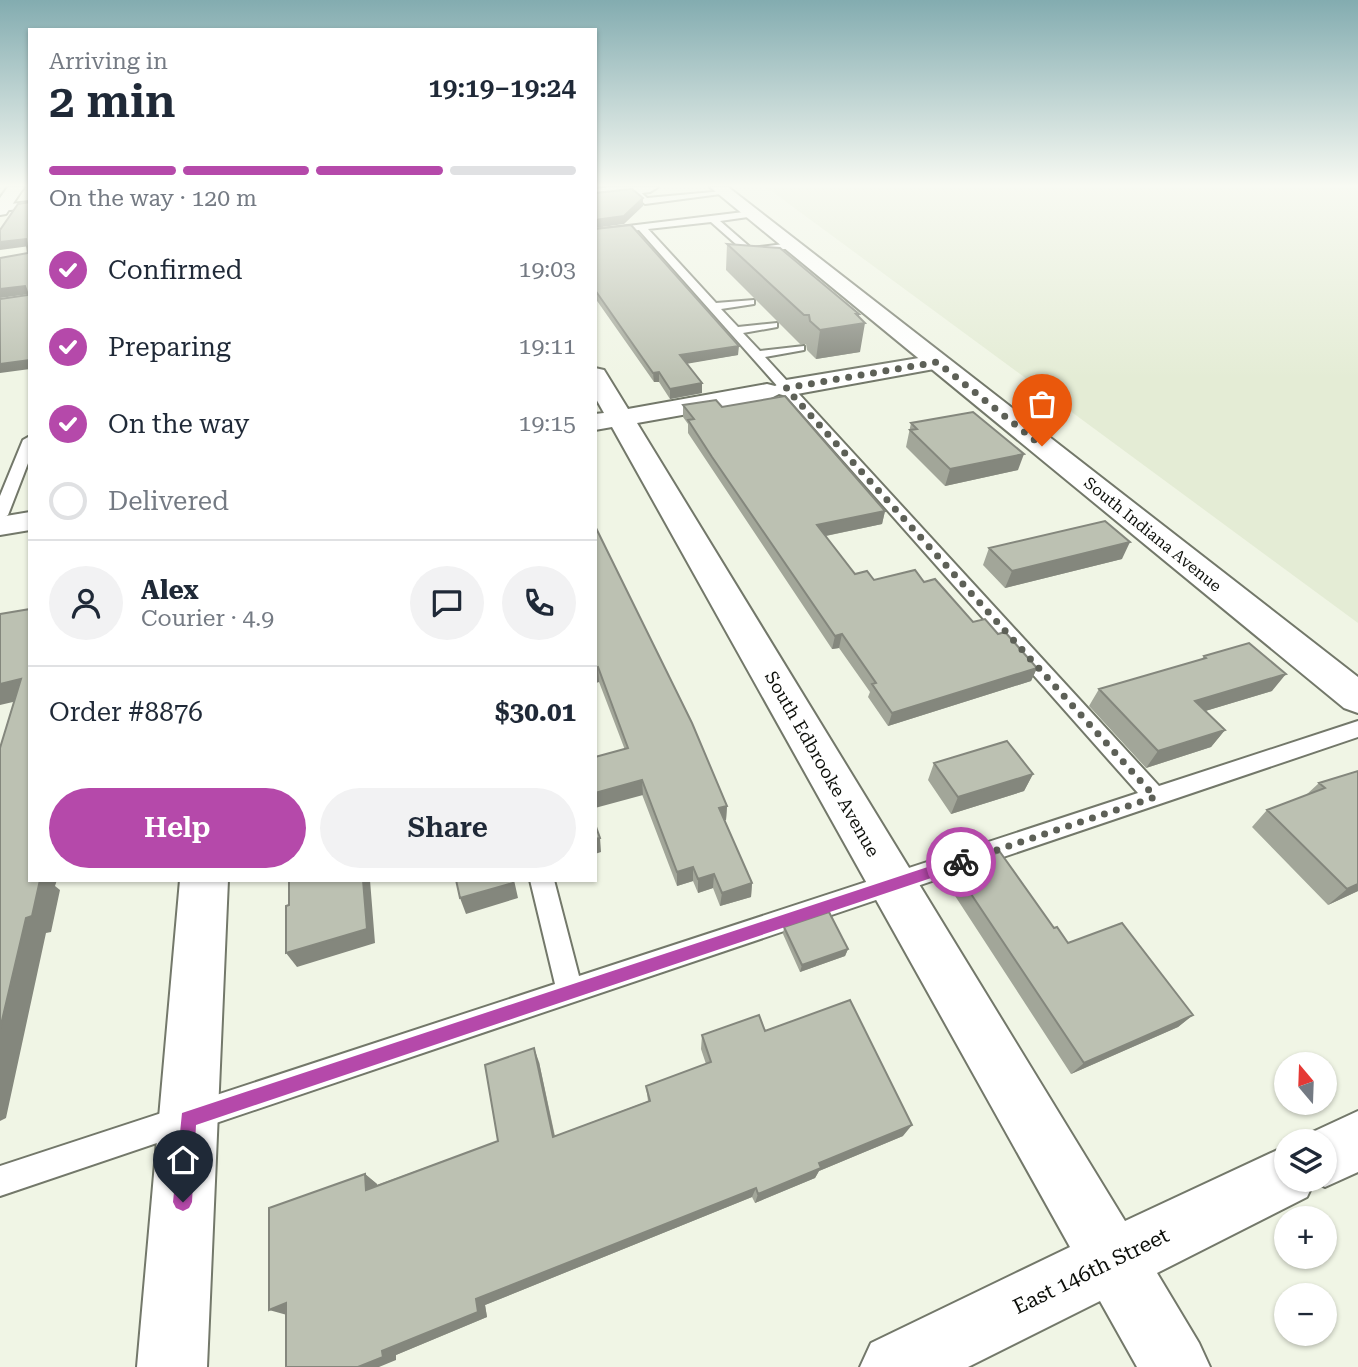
<!DOCTYPE html>
<html lang="en">
<head>
<meta charset="utf-8">
<style>
  :root { --surface:#fff; --page:#f2f2f3; --text:#1f2937; --muted:#747a83; --line:#e0e1e3; --accent:#b549aa }
  body { margin:0; font-family:"Roboto Serif",serif; background:var(--page); color:var(--text); height:100vh; display:flex; flex-direction:column; font-size:26px; white-space:nowrap }
  * { box-sizing:border-box; margin:0 }
  p { font-size:23px; color:var(--muted) }
  .icon { flex:none; width:38px; height:38px; fill:none; stroke:currentColor; stroke-width:2; stroke-linecap:round; stroke-linejoin:round }
  .map { position:relative; flex:1; overflow:hidden }
  .details { position:absolute; left:28px; top:28px; width:569px; height:854px; display:flex; flex-direction:column; background:var(--surface); border-radius:0px; box-shadow:0 2px 5px #0004 }
  .details>* { flex:none }
  .needle { width:46px; rotate:341deg }
  .tools { position:absolute; left:1274px; top:1052px; display:grid; gap:14px }
  .tools a { display:grid; place-items:center; width:63px; height:63px; border-radius:50%; background:var(--surface); box-shadow:0 2px 5px #0004; font-size:35px }
  .pin { position:absolute; display:grid; place-items:center; width:60px; height:60px; color:#fff; margin:-72px -30px; border-radius:50% 50% 50% 0; rotate:-45deg; box-shadow:0 0 7px #0007 }
  .pin .icon { rotate:45deg }
  .courier { position:absolute; display:grid; place-items:center; width:70px; height:70px; margin:-35px; border:5px solid #b549aa; border-radius:50%; background:#fff; color:#222; box-shadow:0 2px 9px #0007 }
  .headline em { font-style:normal; font-weight:600 }
  .headline div { display:flex; flex-direction:column-reverse }
  .headline { display:flex; align-items:center; justify-content:space-between; height:119px; padding:0 21px }
  h1 { font-size:46px; font-weight:600; line-height:52px }
  .bar { display:grid; grid-template-columns:repeat(4,1fr); gap:10px 7px; align-content:center; height:84px; padding:0 21px }
  .bar i { height:9px; border-radius:5px; background:var(--line) }
  .bar .current { background:var(--accent) }
  .bar p { grid-column:span 4 }
  .line { display:flex; align-items:center; gap:18px; padding:0 21px; border-top:2px solid var(--line) }
  .line div { flex:1 }
  .round { display:grid; place-items:center; flex:none; width:74px; height:74px; border-radius:37px; background:var(--page) }
  ol { padding:0 21px; list-style:none }
  li { display:flex; align-items:center; gap:21px; height:77px }
  li p { margin-inline-start:auto }
  li .icon { padding:7px; border-radius:50%; background:var(--accent); color:#fff; stroke-width:4 }
  li:last-child { color:var(--muted) }
  li i { width:38px; height:38px; border:4px solid var(--line); border-radius:50% }
  .action { display:flex; gap:14px; margin-top:auto; padding:14px 21px }
  .action a { flex:1; height:80px; border-radius:42px; background:var(--accent); color:#fff; font-size:28px; font-weight:600; line-height:80px; text-align:center }
  .action a+a { background:var(--page); color:var(--text) }
  .map>svg:first-child { display:block }
</style>
</head>
<body>
<div class="map">
<svg width="1358" height="1367" viewBox="0 0 1358 1367">
  <rect width="100%" height="100%" fill="#f0f5e5"/>
  <!-- built -->
  <path fill="#e4ecd5" d="M766,187H1358V623Z"/>
  <g fill="none" stroke-linecap="round" stroke-linejoin="round">
    <defs>
      <path id="lane" d="M629,187H635L647,198L724,191L728,193L645,204L629,191Z
        M30,202V208L0,211V205Z
        M752,211L755,216L720,221L751,248L792,243L795,248L746,253L711,222L648,229L716,303L754,300V304L721,309L738,327L777,323V327L743,333L760,351L804,346V350L765,357L1159,786L1358,721V737L0,1196V1166L555,984L530,880H554L579,976L1138,793L639,230L595,236V230Z
        M30,436V458L8,515L0,520V496L23,440Z"/>
      <path id="street" d="M8,187H24L6,214L0,215V198Z
        M937,355L945,357L949,362L945,367L786,396L779,394L767,400L637,423L1125,1221L1286,1146V1180H1325V1141H1302L1304,1136L1358,1111V1172L1325,1187L1314,1182L1307,1197L1157,1273L1199,1343L1210,1367H1137L1100,1301L968,1367H860L871,1343L1070,1247L612,427L595,430V414L604,413L595,397V368L604,370L628,409L767,384L775,386L786,380Z
        M30,512V530L0,535V517Z
        M180,880H228L207,1367H137Z"/>
      <path id="secondary" d="M609,187H658L650,192L595,199V189Z
        M710,187H728L1358,677V713L1344,708Z"/>
    </defs>
    <!-- lane casing -->
    <use href="#lane" stroke="#73786a" stroke-width="4"/>
    <!-- street casing -->
    <use href="#street" stroke="#73786a" stroke-width="4"/>
    <!-- secondary casing -->
    <use href="#secondary" stroke="#73786a" stroke-width="4"/>
    <!-- lane -->
    <use href="#lane" fill="#fff" fill-rule="evenodd"/>
    <!-- street -->
    <use href="#street" fill="#fff" fill-rule="evenodd"/>
    <!-- secondary -->
    <use href="#secondary" fill="#fff" fill-rule="evenodd"/>
  </g>
  <!-- wall -->
  <path fill="#a2a699" d="M595,229L738,355L687,363L702,393L670,399L659,382H654L595,298Z
    M727,244L859,314L860,352L816,359L807,350L806,344H800L726,270Z
    M683,405L722,407L885,511L882,524L826,536L855,574L874,580L924,582L973,622L998,634L1037,668L1031,681L888,726L868,697L870,692L839,648L832,649L688,433V424L683,417Z
    M911,423L1018,470L945,486L906,447Z
    M595,526L727,806L726,820L724,821L752,883L751,897L720,906L713,888L698,893L693,881L677,886L599,682L595,683Z
    M989,548L1122,559L1005,588L983,565Z
    M1204,656L1272,691L1205,711L1225,730L1211,747L1146,768L1089,706L1099,689L1202,659Z
    M934,763L1033,774L1024,791L951,814L928,780Z
    M1358,771V891L1328,905L1252,827L1267,810L1306,795L1319,783Z
    M953,867L1054,928L1068,943L1193,1015L1178,1027L1071,1074L946,882Z
    M784,927L848,949L845,956L800,972L783,934Z
    M765,1031L903,1136L819,1171L815,1178L755,1203L752,1197L485,1305L487,1317L396,1355V1360L365,1174L377,1184V1185L498,1141L539,1062L555,1136L648,1101L646,1086L706,1064L701,1049L702,1035Z"/>
  <!-- shaded-wall -->
  <path fill="#84877d" d="M643,198V206L624,224L595,228V220Z
    M26,239L30,246L0,250V242Z
    M25,286L30,294L0,298V289Z
    M856,314H859L858,324L865,323L860,352L816,359L820,330Z
    M739,346L738,355L680,365V355Z
    M30,360V369L0,373V364Z
    M659,372V382H654L653,373Z
    M702,383V393L670,399V389Z
    M1024,454L1018,470L945,486L950,469Z
    M885,511L882,524L815,538L817,525Z
    M1130,542L1122,559L1005,588L1012,571Z
    M842,634L839,648L832,649L835,636Z
    M598,667L599,682L595,683V668Z
    M1037,668L1031,681L888,726L892,713Z
    M1286,674L1272,691L1182,718L1195,701Z
    M21,679L30,698L0,705V684Z
    M1225,730L1211,747L1146,768L1158,751Z
    M1033,774L1024,791L951,814L958,797Z
    M642,780L643,795L595,808V793Z
    M727,806L726,820L718,822L719,808Z
    M600,838L601,852L595,854V839Z
    M693,867V881L677,886V872Z
    M714,874L713,888L698,893V879Z
    M40,880H57L55,886L60,890L51,932L46,933L6,1118L0,1121V1029L26,918Z
    M363,880H370L375,943L297,967L286,953Z
    M513,880H514L518,898L466,914L460,898Z
    M752,883L751,897L720,906L722,893Z
    M1358,884V891L1328,905L1347,889Z
    M848,949L845,956L800,972L802,965Z
    M1193,1015L1178,1027L1071,1074L1084,1063Z
    M534,1048L539,1062L557,1148L553,1137Z
    M912,1125L903,1136L819,1171L815,1178L755,1203L758,1194L819,1163Z
    M365,1174L377,1184L378,1199L366,1190Z
    M756,1188L752,1197L485,1305L487,1317L396,1355V1360L379,1367H358L382,1351L476,1299Z
    M286,1303L287,1315L269,1310Z"/>
  <!-- building -->
  <path fill="#bcc1b2" stroke="#84877d" stroke-width="2" d="M632,189L643,198L624,216L595,220V193Z
    M30,202V360L0,364V299L28,295L25,286L0,289V258L28,253L26,239L0,242V230L18,204Z
    M631,225L739,346L680,355L702,383L670,389L659,372L653,373L595,290V229Z
    M727,244L780,248L859,314H856L865,323L820,330L810,321L809,315H804Z
    M785,396L885,511L817,525L855,574L867,571L874,580L915,570L924,582L935,579L973,622L985,619L998,634L1005,632L1037,668L892,713L872,684L876,683L842,634L835,636L712,457L688,420L694,419L683,405L716,400L722,407Z
    M973,412L1024,454L950,469L910,430L917,429L911,423Z
    M1105,521L1130,542L1012,571L989,548Z
    M595,526L692,723L727,806L719,808L752,883L722,893L714,874L698,879L693,867L677,872L642,780L595,793V757L628,748L598,667L595,668Z
    M30,609V880H40L32,916L26,918L0,1029V748L21,679L0,684V614Z
    M1249,643L1286,674L1195,701L1225,730L1158,751L1099,689L1206,658L1204,656Z
    M1007,741L1033,774L958,797L934,763Z
    M1358,771V884L1347,889L1267,810L1325,788L1319,783Z
    M595,824L600,838L595,839Z
    M1000,852L1054,928L1057,927L1068,943L1122,923L1193,1015L1084,1063L953,867Z
    M289,880H363L367,929L286,953V906L289,905Z
    M456,880H513V883L460,898Z
    M829,912L848,949L802,965L784,927Z
    M850,1000L912,1125L819,1163L821,1168L758,1194L756,1188L476,1299L478,1312L382,1351L383,1357L358,1367H286V1303L269,1310V1208L365,1174L366,1190L498,1141L485,1065L534,1048L553,1137L650,1101L646,1086L711,1062L702,1035L759,1015L765,1031Z"/>
  <!-- sky -->
  <linearGradient id="sky" x2="0" y2="1"><stop stop-color="#83acb0"/><stop offset="0.49" stop-color="#f8faf3"/><stop offset="1" stop-color="#f8faf3" stop-opacity="0"/></linearGradient>
  <rect width="1358" height="379" fill="url(#sky)"/>
  <!-- route -->
  <path fill="#b549aa" d="M961,856L967,862L961,868L196,1125L192,1202L189,1208L183,1211L176,1208L173,1202L182,1113Z"/>
  <g fill="none" stroke-linecap="round" stroke-linejoin="round">
    <!-- done -->
    <path stroke="#5d6057" stroke-width="7" stroke-dasharray="0 12.6" d="M961,862L1155,797L786,388L937,362L1042,446"/>
  </g>
  <g text-anchor="middle" stroke-width="5" stroke-linejoin="round" paint-order="stroke">
    <!-- far-street labels -->
    <g font-size="16" fill="#0e100b" stroke="#fff">
      <text transform="translate(1153 534) rotate(39)" y="6">South Indiana Avenue</text>
    </g>
    <!-- street labels -->
    <g font-size="18" fill="#0e100b" stroke="#fff">
      <text transform="translate(822 764) rotate(60)" y="6">South Edbrooke Avenue</text>
    </g>
    <!-- near-street labels -->
    <g font-size="21" fill="#0e100b" stroke="#fff">
      <text transform="translate(1091 1271) rotate(-26)" y="7">East 146th Street</text>
    </g>
  </g>
</svg>
<div class="tools">
<a><svg class="needle" viewBox="-14 -14 28 28"><path d="M0-13l5 13h-10z" fill="#e53935"/><path d="M0 13l5-13h-10z" fill="#747a83"/></svg></a>
<a><svg class="icon" aria-label="layers" viewBox="0 0 24 24"><path d="M12 4l9 5-9 5-9-5zM3 14l9 5 9-5"/></svg></a>
<a>+</a>
<a>−</a>
</div>
<div class="pin" style="left:1042px;top:446px;background:#ea580c"><svg class="icon" aria-label="bag" viewBox="0 0 24 24"><path d="M5 8h14l-1 12H6zM9 8a3 3 0 0 1 6 0"/></svg></div>
<div class="pin" style="left:183px;top:1202px;background:#1f2937"><svg class="icon" aria-label="home" viewBox="0 0 24 24"><path d="M3 11l9-7 9 7M6 9v11h12V9"/></svg></div>
<div class="courier" style="left:961px;top:862px"><svg class="icon" aria-label="bike" viewBox="0 0 24 24"><circle cx="6" cy="16" r="4"/><circle cx="18" cy="16" r="4"/><path d="M6 16l4-8h5l3 8M10 8l3 8H6M13 5h3"/></svg></div>
<section class="details">
<div class="headline"><div><h1>2 min</h1><p>Arriving in</p></div><em>19:19–19:24</em></div>
<div class="bar"><i class="current"></i><i class="current"></i><i class="current"></i><i></i><p>On the way · 120 m</p></div>
<ol>
<li><svg class="icon" aria-label="check" viewBox="0 0 24 24"><path d="M5 12l5 5 9-10"/></svg>Confirmed<p>19:03</p></li>
<li><svg class="icon" aria-label="check" viewBox="0 0 24 24"><path d="M5 12l5 5 9-10"/></svg>Preparing<p>19:11</p></li>
<li><svg class="icon" aria-label="check" viewBox="0 0 24 24"><path d="M5 12l5 5 9-10"/></svg>On the way<p>19:15</p></li>
<li><i></i>Delivered</li>
</ol>
<div class="line" style="height:126px"><a class="round"><svg class="icon" aria-label="person" viewBox="0 0 24 24"><circle cx="12" cy="8" r="4"/><path d="M4 21q1-7 8-7t8 7"/></svg></a><div><b>Alex</b><p>Courier · 4.9</p></div><a class="round"><svg class="icon" aria-label="chat" viewBox="0 0 24 24"><path d="M4 5h16v11H9l-5 4z"/></svg></a><a class="round"><svg class="icon" aria-label="phone" viewBox="0 0 24 24"><path d="M5 4h4l2 5-3 2q2 4 5 5l2-3 5 2v4C11 20 4 13 5 4z"/></svg></a></div>
<div class="line" style="height:91px"><div>Order #8876</div><b>$30.01</b></div>
<div class="action"><a>Help</a><a>Share</a></div>
</section>
</div>
</body>
</html>
